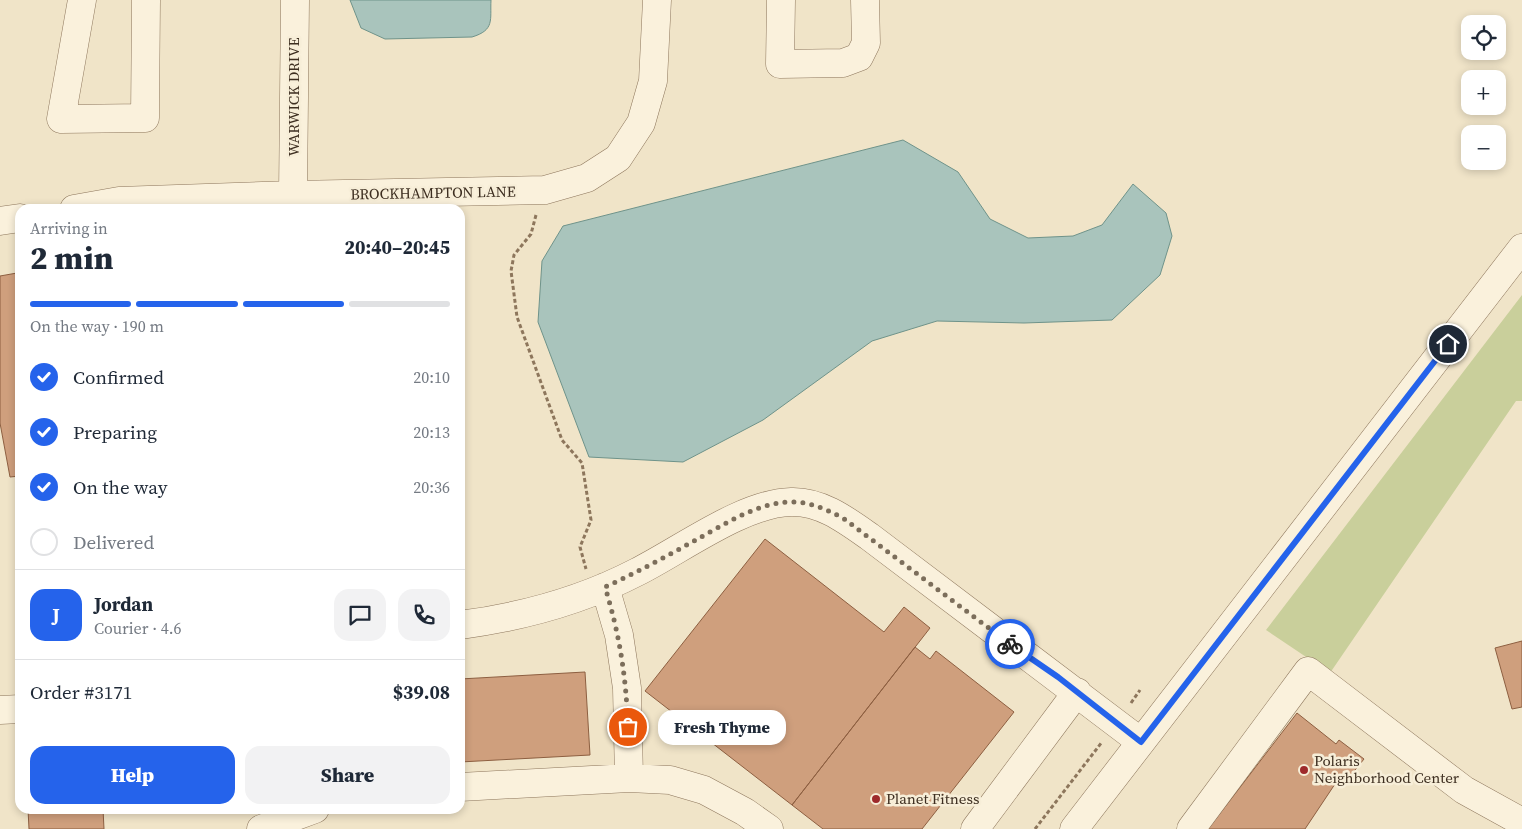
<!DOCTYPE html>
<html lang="en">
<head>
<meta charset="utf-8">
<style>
  :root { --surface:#fff; --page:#f2f2f3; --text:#1f2937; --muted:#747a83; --line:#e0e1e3; --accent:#2563eb }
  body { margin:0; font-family:"Source Serif 4",serif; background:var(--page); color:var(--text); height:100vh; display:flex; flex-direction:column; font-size:19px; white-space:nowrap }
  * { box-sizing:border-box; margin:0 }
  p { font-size:16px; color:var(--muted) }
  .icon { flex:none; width:28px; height:28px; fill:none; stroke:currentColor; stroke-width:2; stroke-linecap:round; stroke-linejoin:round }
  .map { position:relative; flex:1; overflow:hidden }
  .side { position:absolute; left:15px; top:204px; width:450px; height:610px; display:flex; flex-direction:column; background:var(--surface); border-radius:15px; box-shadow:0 2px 8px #0003 }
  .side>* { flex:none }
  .controls { position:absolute; left:1461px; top:15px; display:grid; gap:10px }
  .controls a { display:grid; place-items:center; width:45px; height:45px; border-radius:10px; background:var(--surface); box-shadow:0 2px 8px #0003; font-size:25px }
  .pin { position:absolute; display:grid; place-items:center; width:42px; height:42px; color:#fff; margin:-21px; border:2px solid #fff; border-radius:50%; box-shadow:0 1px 5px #0007 }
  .courier { position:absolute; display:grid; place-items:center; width:50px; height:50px; margin:-25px; border:4px solid #2563eb; border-radius:50%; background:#fff; color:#222; box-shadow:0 1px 6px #0007 }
  .bubble { position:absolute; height:35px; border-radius:15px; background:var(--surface); box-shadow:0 2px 8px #0003; font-size:16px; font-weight:800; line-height:35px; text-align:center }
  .headline em { font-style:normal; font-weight:800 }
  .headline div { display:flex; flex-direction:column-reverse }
  .headline { display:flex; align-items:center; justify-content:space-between; height:85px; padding:0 15px }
  h1 { font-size:32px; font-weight:800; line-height:38px }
  .bar { display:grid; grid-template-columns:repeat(4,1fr); gap:8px 5px; align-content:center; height:60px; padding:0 15px }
  .bar i { height:6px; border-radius:4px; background:var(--line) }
  .bar .selected { background:var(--accent) }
  .bar p { grid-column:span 4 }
  .line { display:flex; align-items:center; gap:12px; padding:0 15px; border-top:1px solid var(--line) }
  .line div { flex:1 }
  .round { display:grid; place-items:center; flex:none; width:52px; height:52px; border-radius:15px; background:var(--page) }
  ol { padding:0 15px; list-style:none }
  li { display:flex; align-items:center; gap:15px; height:55px }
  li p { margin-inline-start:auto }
  li .icon { padding:5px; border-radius:50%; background:var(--accent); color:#fff; stroke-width:4 }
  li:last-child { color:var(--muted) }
  li i { width:28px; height:28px; border:2px solid var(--line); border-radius:50% }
  .cta { display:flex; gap:10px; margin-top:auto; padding:10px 15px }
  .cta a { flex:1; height:58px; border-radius:15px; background:var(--accent); color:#fff; font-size:20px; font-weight:800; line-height:58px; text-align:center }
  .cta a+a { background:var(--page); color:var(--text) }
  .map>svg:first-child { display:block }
</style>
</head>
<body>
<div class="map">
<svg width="1522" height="829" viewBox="0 0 1522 829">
  <rect width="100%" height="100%" fill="#f0e4c8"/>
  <!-- green -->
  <path fill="#c9cf9b" d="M1522,295V401H1516L1330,673L1266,630Z"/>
  <!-- water -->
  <path fill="#a9c4bc" stroke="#6f938a" d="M350,0H491C490,20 495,30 472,37L385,39L361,28Z
    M903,140L958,172L990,219L1028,238L1073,236L1102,225L1133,184L1166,213L1172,236L1160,275L1112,320L1024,323L937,321L872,341L763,420L683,462L589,457L538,322L542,261L563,226Z"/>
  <!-- building -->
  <path fill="#cf9f7d" stroke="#8d5f41" d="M17,273L20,275V476L10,477L0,423V276Z
    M765,539L884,632L904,607L930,628L792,805L645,691Z
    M1522,641V707L1512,709L1495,648Z
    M915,647L930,659L936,651L1014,712L922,829H823L792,805Z
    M585,672L590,755L460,762V679Z
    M1297,713L1336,744L1339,740L1364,759L1343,785L1337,781L1305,829H1208Z
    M28,809H103L104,829H29Z"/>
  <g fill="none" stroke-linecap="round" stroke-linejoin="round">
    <defs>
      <path id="minor" d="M82,0L61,119L145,118L146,0
        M781,0L780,64L843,63L859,57L866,43L865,0
        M293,195L295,0
        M74,209L119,201L293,195L545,190L587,178L618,158L641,123L653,81L657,0
        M0,221L20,218
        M605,587L619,635L627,688L629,778
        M460,625C521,617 583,600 637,572C681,550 743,503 791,502C821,501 846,520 870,537L1141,742
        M0,710L20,709
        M460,787L629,778L670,780L704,790L745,812L769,829
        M261,829L315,809
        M975,829L1077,692
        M1074,829L1522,248
        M1191,829L1308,671L1464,790L1522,822"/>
    </defs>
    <!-- minor casing -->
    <use href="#minor" stroke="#8d765c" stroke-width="29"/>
    <!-- path -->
    <path stroke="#8d765c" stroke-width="3" stroke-dasharray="4 2.5" stroke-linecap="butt" d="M536,215L531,234L514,255L511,271L517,317L562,440L582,463L591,520L580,547L586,569
      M1131,703L1140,690
      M1035,829L1102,742"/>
    <!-- minor -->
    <use href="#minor" stroke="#faf1dc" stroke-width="28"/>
  </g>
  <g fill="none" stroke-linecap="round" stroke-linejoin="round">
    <!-- done -->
    <path stroke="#7c6e5b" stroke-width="5" stroke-dasharray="0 9" d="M628,727C626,677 620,636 605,587C636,573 665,557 694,541C724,525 757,502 792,502C811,502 827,510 843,518L1010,644"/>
    <!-- route -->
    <path stroke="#2563eb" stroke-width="6" d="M1010,644L1058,677L1141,742L1448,344"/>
  </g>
  <!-- markers -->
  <g fill="#9e2a2b" stroke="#f7eed8" stroke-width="2">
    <circle cx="1304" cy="770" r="5"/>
    <circle cx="876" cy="799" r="5"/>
  </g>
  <g text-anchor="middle" stroke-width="5" stroke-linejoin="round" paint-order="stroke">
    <!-- street labels -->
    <g font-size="15" fill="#3d2e20" stroke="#f7eed8">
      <text transform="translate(294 97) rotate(-90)" y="5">WARWICK DRIVE</text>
      <text transform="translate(433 193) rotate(-1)" y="5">BROCKHAMPTON LANE</text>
    </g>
    <!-- poi labels -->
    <g font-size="15" fill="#3d2e20" stroke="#f7eed8" text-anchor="start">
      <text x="1314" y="766">Polaris<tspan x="1314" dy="17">Neighborhood Center</tspan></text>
      <text x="886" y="804">Planet Fitness</text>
    </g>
  </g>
</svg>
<div class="controls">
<a><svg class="icon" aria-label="locate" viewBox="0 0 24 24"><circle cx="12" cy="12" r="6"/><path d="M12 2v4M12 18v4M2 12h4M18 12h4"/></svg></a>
<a>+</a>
<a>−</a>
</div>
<div class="pin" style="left:628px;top:727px;background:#ea580c"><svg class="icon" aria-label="bag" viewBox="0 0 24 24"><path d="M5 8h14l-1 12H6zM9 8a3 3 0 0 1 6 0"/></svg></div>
<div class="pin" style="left:1448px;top:344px;background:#1f2937"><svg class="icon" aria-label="home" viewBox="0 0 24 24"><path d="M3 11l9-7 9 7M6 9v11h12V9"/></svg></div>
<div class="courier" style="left:1010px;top:644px"><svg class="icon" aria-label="bike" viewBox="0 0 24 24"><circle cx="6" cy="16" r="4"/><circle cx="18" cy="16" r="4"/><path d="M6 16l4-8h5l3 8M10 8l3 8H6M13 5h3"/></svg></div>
<div class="bubble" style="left:658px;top:710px;width:128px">Fresh Thyme</div>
<section class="side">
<div class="headline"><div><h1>2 min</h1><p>Arriving in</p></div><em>20:40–20:45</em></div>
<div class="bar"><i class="selected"></i><i class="selected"></i><i class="selected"></i><i></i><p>On the way · 190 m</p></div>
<ol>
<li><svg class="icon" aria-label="check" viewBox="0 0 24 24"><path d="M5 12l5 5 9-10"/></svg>Confirmed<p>20:10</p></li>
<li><svg class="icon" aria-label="check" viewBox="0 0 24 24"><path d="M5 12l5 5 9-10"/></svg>Preparing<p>20:13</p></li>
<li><svg class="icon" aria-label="check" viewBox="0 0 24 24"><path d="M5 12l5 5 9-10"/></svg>On the way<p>20:36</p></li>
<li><i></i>Delivered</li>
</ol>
<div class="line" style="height:90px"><b class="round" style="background:var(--accent);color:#fff">J</b><div><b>Jordan</b><p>Courier · 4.6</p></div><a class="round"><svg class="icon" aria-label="chat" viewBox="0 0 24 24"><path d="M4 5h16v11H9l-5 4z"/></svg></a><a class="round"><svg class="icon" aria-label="phone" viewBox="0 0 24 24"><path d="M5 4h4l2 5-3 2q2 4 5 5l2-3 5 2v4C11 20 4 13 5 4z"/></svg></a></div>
<div class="line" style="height:65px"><div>Order #3171</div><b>$39.08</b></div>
<div class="cta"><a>Help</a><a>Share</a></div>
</section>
</div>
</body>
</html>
